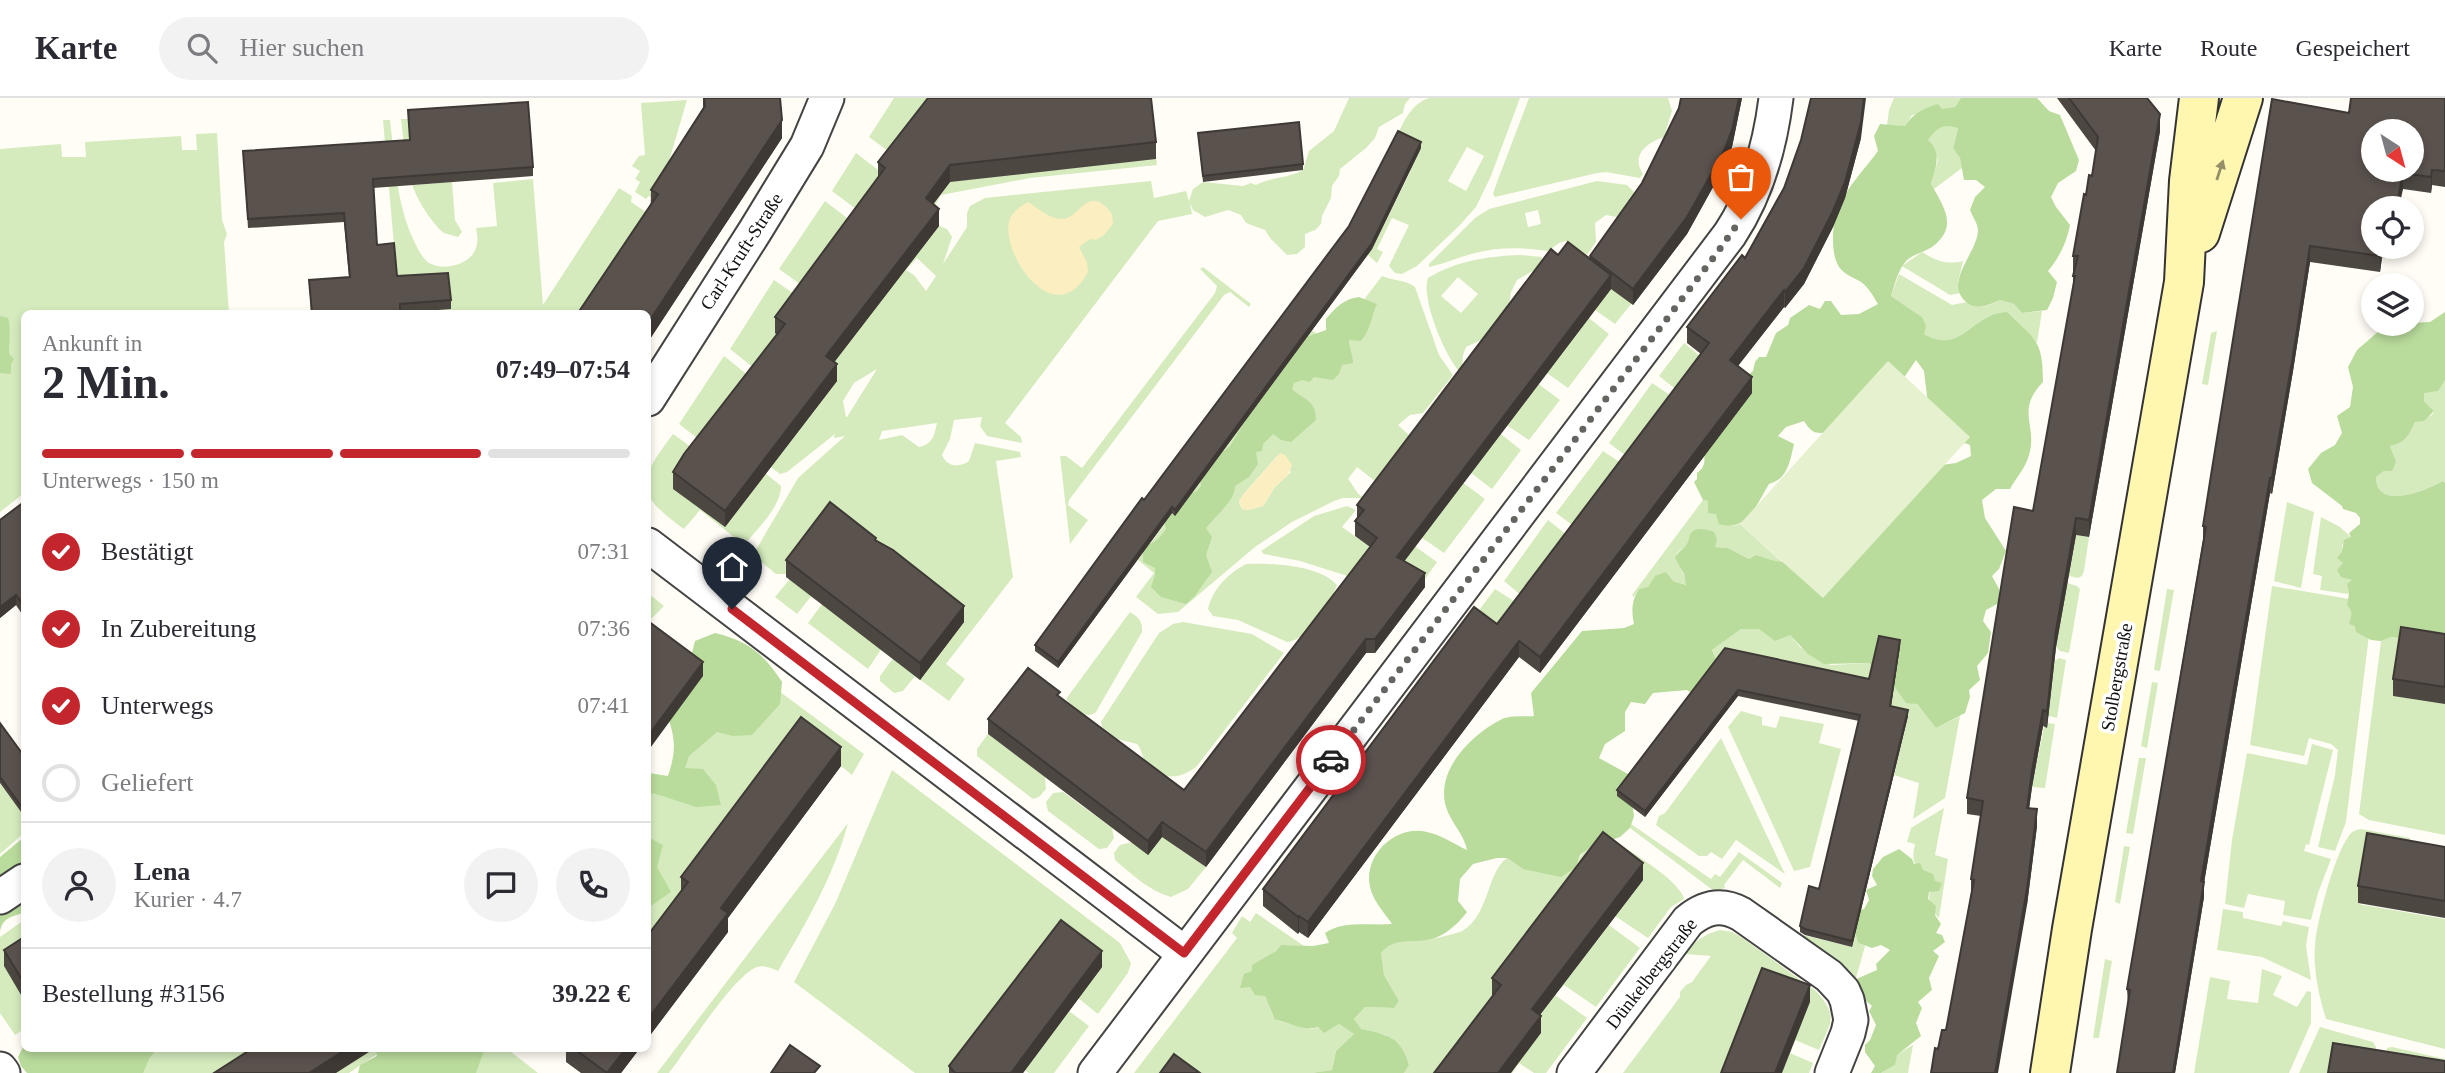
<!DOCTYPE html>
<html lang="de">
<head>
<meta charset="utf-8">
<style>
  :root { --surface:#fff; --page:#f2f2f3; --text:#2b2b33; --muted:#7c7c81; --line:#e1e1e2; --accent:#c4262e }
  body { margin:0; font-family:"Times New Roman",serif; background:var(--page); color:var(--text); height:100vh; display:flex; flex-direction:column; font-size:26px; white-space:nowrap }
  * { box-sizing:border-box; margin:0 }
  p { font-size:23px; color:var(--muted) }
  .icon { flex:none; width:38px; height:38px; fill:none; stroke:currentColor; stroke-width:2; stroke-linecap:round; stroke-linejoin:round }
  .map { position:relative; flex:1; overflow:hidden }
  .details { position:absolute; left:21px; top:212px; width:630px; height:742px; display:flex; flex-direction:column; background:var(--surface); border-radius:10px; box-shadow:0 4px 10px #0003 }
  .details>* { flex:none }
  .needle { width:46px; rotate:144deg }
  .fabs { position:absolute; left:2361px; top:21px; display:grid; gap:14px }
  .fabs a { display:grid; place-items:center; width:63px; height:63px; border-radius:50%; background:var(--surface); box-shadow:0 4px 10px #0003; font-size:35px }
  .pin { position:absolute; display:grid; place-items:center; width:60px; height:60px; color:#fff; margin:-72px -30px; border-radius:50% 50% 50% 0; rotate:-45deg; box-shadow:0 0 7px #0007 }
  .pin .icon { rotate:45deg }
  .courier { position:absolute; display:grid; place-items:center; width:70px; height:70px; margin:-35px; border:5px solid #c4262e; border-radius:50%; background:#fff; color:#222; box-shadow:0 2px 9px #0007 }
  .head em { font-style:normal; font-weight:700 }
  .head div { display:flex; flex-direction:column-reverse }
  .head { display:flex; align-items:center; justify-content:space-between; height:119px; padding:0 21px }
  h1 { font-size:46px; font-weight:700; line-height:52px }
  .bar { display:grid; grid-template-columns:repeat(4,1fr); gap:10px 7px; align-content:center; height:84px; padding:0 21px }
  .bar i { height:9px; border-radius:5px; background:var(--line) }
  .bar .selected { background:var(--accent) }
  .bar p { grid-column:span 4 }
  .line { display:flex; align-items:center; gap:18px; padding:0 21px; border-top:2px solid var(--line) }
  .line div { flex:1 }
  .round { display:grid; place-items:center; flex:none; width:74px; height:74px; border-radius:37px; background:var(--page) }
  ol { padding:0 21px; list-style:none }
  li { display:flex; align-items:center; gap:21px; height:77px }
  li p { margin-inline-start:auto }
  li .icon { padding:7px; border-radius:50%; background:var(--accent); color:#fff; stroke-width:4 }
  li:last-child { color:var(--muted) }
  li i { width:38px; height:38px; border:4px solid var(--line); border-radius:50% }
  header { display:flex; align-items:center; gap:42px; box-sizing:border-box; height:98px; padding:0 35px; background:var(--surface); border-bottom:2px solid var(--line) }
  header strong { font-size:33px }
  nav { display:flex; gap:38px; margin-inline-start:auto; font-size:24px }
  .search { width:490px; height:63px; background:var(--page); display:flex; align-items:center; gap:18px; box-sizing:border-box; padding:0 24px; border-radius:38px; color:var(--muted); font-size:26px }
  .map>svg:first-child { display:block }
</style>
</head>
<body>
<header>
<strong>Karte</strong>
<div class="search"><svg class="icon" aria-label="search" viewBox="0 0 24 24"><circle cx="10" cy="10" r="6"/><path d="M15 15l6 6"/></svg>Hier suchen</div>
<nav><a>Karte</a><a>Route</a><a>Gespeichert</a></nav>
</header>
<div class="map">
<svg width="2445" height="975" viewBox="0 0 2445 975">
  <rect width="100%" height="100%" fill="#fffdf5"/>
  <!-- green -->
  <path fill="#d5ebbd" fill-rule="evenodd" d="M894,0H1150L1157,67L1030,80L941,97L933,111L939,128L947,131L952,139L943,166L967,129V115L970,108L985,100L1151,83L1154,100L1186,93L1189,103L1193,91L1203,84L1243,88L1251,85L1256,87C1273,78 1287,81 1303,72L1309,53L1334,33L1349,0H1410L1405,6L1403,15L1379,29L1375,40L1366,50L1340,71L1339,78L1332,88L1331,100L1322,118L1321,126L1315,132L1305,136V149L1297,156L1287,157L1270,140L1265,132L1246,125L1241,117L1228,112L1205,119L1193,112L1190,105L1192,116L1158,123L1005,325L1021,339L1022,345L987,338L980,328L982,319L954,322L950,341L942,357C947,369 959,370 969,363L975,345L1020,354L1021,359L996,363L1013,479L946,566L965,581L949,603L915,578L903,593L894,595L880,583V578L897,555L886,544L868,571L808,525L828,498L813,496L797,516L775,499L794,476H776L753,457L798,380L845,338L834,340L835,336L787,374L780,376L755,357L752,364L781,388C781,409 757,431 744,447L700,412L684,431C634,395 637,384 673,336L709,362L714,353L679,326L724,258L755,283L760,275L730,251L774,182L797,198L804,189L779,171L825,103L856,127L864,117L832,93L856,55L882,75L895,58L869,39ZM917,160L936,178L926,193L914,177L906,172ZM877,271L847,319H846L843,303L854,285ZM937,325C934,338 933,346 919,349L902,337L879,342L882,333Z
    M1429,0H1520L1491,78L1476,109L1459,128L1417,168L1402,176L1395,175L1389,168L1409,127L1392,120L1377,151L1383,154L1377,165L1367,156L1373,149L1411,72L1388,59C1398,38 1406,7 1429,0ZM1467,49L1484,58L1466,93L1448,83Z
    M1529,0H1668L1672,13L1664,39C1648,44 1630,57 1643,76L1640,80L1606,74L1597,75L1495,99L1493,96L1497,84Z
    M1894,0H1961L1955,9L1912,17L1905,28L1887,27L1889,12Z
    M687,2L669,63L667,80L653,100L649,98L646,101L635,94L640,84L635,81L640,73L632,68L639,58L645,57L641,5Z
    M401,21H408L413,87L452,84L455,122L462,134L458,139L444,135L439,131C406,92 407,69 401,21Z
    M383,22H390C395,63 396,105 414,143C418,151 422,160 429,165C445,174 474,166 477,146C478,141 477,135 476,130L497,128L493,85L533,81L543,207L619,90L632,98L631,104L646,114L599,215H400Z
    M1947,27L1958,29L1953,50L1960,60L1962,70L1934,91L1931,86L1938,62L1928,42L1938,29Z
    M217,35L222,122L227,136L224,144L229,215H24V395L0,414V51L61,46L62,59H86L85,44L181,38L182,52H197L196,36Z
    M1597,83L1627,87L1634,94L1617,119L1606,117L1595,125L1596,144L1587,157L1566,143L1559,145L1548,153C1522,149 1496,149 1471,156C1457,160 1443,166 1429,169V166L1475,120L1489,111ZM1538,112L1541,126L1528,129L1525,115Z
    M1922,154C1936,163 1947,167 1963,163L1958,183L1961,195L1950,197L1902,168Z
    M1521,157L1541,159L1544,163L1536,171L1517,182L1511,194L1509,208L1485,240L1466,249L1463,257L1462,271L1458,272C1444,255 1421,201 1428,180C1455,163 1489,158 1521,157ZM1458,179L1478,196L1461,215L1441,198Z
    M1203,169L1251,206L1249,209L1230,194L1224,197L1069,402L1068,407L1088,422L1070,446L1060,358H1066L1082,370L1215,195L1217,188L1200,171Z
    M1899,176L1952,207L1967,204C1977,214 1989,207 2000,202L2014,206L2022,215L2042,213L2037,245L2006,214C1972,214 1962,258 1924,236L1922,219L1891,198Z
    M1382,178C1393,183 1407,182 1415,189L1439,257L1453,277L1423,315L1410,317L1398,327L1411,339L1376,384L1357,369L1348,381C1354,388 1356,395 1363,400H1343L1334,403L1292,424L1255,449L1178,514L1158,516L1136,499L1154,475L1138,462L1309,230L1330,246ZM1277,358L1291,374L1275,389L1263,408L1248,412L1242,411L1239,404L1243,397Z
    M1611,180L1632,205L1615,226L1585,205L1579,212L1609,236L1568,290L1533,265L1525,276L1560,302L1529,342L1502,324L1497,333L1521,352L1492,391L1462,368L1457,375L1462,384L1485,401L1444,455L1412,433L1406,442L1437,464L1423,484L1393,495L1384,446L1442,353L1553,218Z
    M2217,233L2208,287L2202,286L2211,235Z
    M1684,245L1705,262L1498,536L1474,519L1495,491L1517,505L1522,498L1504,483L1548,422L1568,438L1575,429L1556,415L1603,353L1621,365L1626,358L1609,345L1652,285L1673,299L1678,293L1659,278Z
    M2445,282V385L2443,383C2425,393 2376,413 2376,379L2384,373L2393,357L2390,348C2406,345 2409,337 2415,324L2432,317L2434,313L2424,303V294L2439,289Z
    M1703,402L1708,403L1716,416L1732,428L1740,426L1783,465L1769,463L1756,457L1749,461L1728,450L1715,449L1691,435L1688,446L1677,455C1678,467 1684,475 1687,487L1655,478L1648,490L1639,491L1634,499L1632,497Z
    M2287,404L2314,414L2301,490L2274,483Z
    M1347,408L1356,412L1342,429L1377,454L1357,481L1300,463L1264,456L1261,453L1314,418Z
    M2321,419L2340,429L2351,439L2342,447L2347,480L2353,482L2347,486L2349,496L2320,492L2322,478L2313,476Z
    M2076,437L2089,439L2084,473L2082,478L2078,480L2069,478Z
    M1246,466C1272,465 1319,467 1337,487C1331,504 1307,543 1287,544L1238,522L1213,518L1208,511C1213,490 1228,476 1246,466Z
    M2067,485L2077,488L2080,491L2069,555L2060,553L2056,549Z
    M2272,488L2373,505L2346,724L2335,753L2318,749L2335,677L2338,652L2331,646L2309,640L2304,658L2250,647Z
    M2167,491L2174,492L2160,573L2154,572Z
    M648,495L664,508L650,522L648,520Z
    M1130,514C1138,519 1143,523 1142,534L1096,614C1084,623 1074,609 1066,601Z
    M1183,524L1252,536L1284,555L1197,668C1180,683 1156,683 1144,661C1141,655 1142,652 1137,646L1117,641L1102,629L1101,624L1159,535L1173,526Z
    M1741,531H1759L1790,537L1800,549L1831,567L1869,565L1895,588L1906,605H1916L1936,630L1960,618L1945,700L1913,721L1919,685L1894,677L1908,618L1718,566L1712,552Z
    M2391,539L2441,547L2445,550V737L2369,722L2359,716L2381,543Z
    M2059,560L2066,562L2057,620L2049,618L2045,613L2055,563Z
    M752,573L864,656L852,677L841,668L648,856V684L668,678Z
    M2152,584L2158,585L2147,650L2141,648Z
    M1741,613L1762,619V627L1776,630L1780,618L1824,626L1819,645L1841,651L1810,769L1794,773L1728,629Z
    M2048,625L2055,626L2045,690L2032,689L2044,629Z
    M988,636L1045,679L1046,691L1039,699L1033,701L977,658V651Z
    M1721,640L1785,776L1736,742L1722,761L1711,754L1707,758H1699L1656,727L1659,718L1665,715Z
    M2312,646L2333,652L2309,747L2306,746L2304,753L2331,761L2318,795L2311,822L2283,817L2285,803L2248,796L2244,810L2225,806L2232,742L2247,655L2307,667Z
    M2139,660H2146L2133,736L2126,735Z
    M892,672L1120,845L1131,865L1128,875L1098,916L1078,900L956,975H915L794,884L835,806Z
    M0,686L21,713L24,711V735L0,756Z
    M1063,694L1112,730L1114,740L1107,750L1099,751L1048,713L1046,704L1053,695Z
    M1944,710L1935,757L1948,761L1939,820C1927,808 1926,798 1935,783C1920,766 1909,773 1915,746L1907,744L1911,730Z
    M848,725C834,778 805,827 778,873C771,870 764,867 757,869C733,878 687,952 669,975H657Z
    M1631,726L1711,781L1715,776L1720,779L1739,754L1782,785L1780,790L1743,762L1724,787L1725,790L1714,793L1630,730Z
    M2361,731L2410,740L2404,756L2358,806L2445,821V951L2326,921C2319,898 2313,872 2315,847C2317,822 2334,759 2348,739C2352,733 2355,732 2361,731Z
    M1164,737L1179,748L1178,750L1206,769L1188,791L1171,799C1149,793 1133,777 1115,762L1114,755L1120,747Z
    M1613,741C1630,754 1680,782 1684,801L1671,809L1648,840L1615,818L1609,827L1640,850L1596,909L1564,887L1555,897L1587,920L1546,975H1534L1519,965L1512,975H1404L1409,967L1386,937L1360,931L1354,921L1365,909L1394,910L1399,903L1384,877L1381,855C1381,854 1387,847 1388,847C1399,840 1414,844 1426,842C1431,842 1458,835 1462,833C1490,817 1486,775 1507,760L1523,771L1576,769C1582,749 1596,747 1613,741Z
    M2124,748L2130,749L2120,806L2115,804Z
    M2223,811L2243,814V820L2281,828L2283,823L2309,829L2306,848L2311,882L2262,859L2217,852Z
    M1256,815L1304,848L1281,847L1276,853L1253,867L1250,889L1265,898L1275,922L1311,931L1339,926L1354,936L1336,953L1332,972L1311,975H1134L1237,840L1232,835L1242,818L1250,824Z
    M24,822V931L15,937L0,915V839Z
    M1720,832L1732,834L1741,839L1816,893C1839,919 1831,923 1819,952L1795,942L1790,955L1813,965L1809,975H1623L1680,899V894L1686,887L1692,884L1711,858L1685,856C1694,843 1705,836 1720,832Z
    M1855,834L1858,845L1865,848L1856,880L1797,840L1799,836L1852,849Z
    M2105,861L2112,863L2099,940H2093Z
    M2262,871L2282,878L2273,897L2297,909L2307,893L2311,894V925L2289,975H2194L2210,879L2230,883L2227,901L2258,905Z
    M1069,913L1089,928L1054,975H1029L1025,972Z
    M2320,929L2373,944L2376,949L2374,965L2330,975H2299Z
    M1913,947L1908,975H1881L1895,967L1896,957Z
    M2392,949L2445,961V975L2384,966L2387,950Z
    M42,950H386L349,975H47Z
    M426,950H506L538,975H387Z"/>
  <!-- forest -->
  <path fill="#b9dc9c" d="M1961,0H2037L2049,13L2060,17L2079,62L2076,73L2058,85L2051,99L2056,109L2070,127C2067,144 2059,160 2048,173L2057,184L2053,200L2047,212L2022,215L2014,206L2000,202C1988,207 1976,214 1965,203C1944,183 1978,154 1978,132C1978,126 1972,118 1970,112L1975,99L1985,89L1976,82H1964L1960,60L1953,50L1958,30C1942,25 1938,29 1928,42C1942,55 1936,69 1931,86C1944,109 1959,129 1932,149C1924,154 1914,156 1907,162C1898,171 1895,186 1891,198L1922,219L1926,228L1924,236C1962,258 1972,214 2007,214C2035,242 2043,241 2043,284C2015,313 2038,327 2029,357C2026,369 2016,380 2010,391H1996L1982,402L1985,420L2006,453L1999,471L1992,478L1999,491V505L1986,512L1983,523L1991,534L1988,555L1977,568L1980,582L1969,592L1970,599L1965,615L1936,630L1917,606L1906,605L1896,591L1881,579L1869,565L1824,566L1808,556L1790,537L1775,543L1759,531H1741L1712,552L1718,566L1694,597L1687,592L1653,595L1645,606L1631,604L1625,614V633L1605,646L1599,660L1628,676L1634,718L1630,730L1620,739L1591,749L1580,757L1576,769L1561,779L1523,771L1507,760H1497L1473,766L1460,781L1458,803L1467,814C1458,826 1443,840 1427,842C1409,845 1394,839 1381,855L1384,877L1399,903L1394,910L1365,909L1354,921L1361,931C1388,937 1400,938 1409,967L1404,975H1311L1332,972L1336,953L1354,936L1339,926L1324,935L1318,929C1303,934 1290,924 1275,922L1265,898L1255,897L1250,889L1240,890L1244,876L1252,873V867L1276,853L1281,847L1313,848L1329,845L1325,835C1343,822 1371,828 1392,826C1384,814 1373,803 1370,789C1363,757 1396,726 1427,734C1442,737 1454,746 1467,752C1464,736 1451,725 1446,709C1435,672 1472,636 1502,621C1511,617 1525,619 1534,618L1531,595L1582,533L1624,530L1634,526C1631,512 1632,502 1639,491L1648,489L1655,478L1666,474L1673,483L1686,487L1684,476L1675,460C1678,453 1683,452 1687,446C1689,443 1689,438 1691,435C1697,428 1707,432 1714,434L1717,441L1715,449L1728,450L1749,461L1756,457C1771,462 1779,466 1795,462L1934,368L1956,365L1971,358L1970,347L1965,345L1959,348L1928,306L1924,273L1916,262L1905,278L1823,335C1812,336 1809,330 1804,323L1786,329L1778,338L1794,346C1790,363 1788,381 1769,386C1757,405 1748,435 1719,426L1716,416L1708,415V403L1703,402L1694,384L1697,381V375C1705,369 1705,364 1704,354L1748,277L1753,273L1755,264L1759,259H1766L1776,235L1788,227L1790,220L1809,207L1820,211L1825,203H1831L1841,217L1859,216L1878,206C1873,198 1869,190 1861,184C1853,179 1845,177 1839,169C1833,159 1833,148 1833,137C1835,100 1857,81 1878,53L1874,38L1880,26L1905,28C1913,15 1923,11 1938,6L1942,11L1955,9Z
    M1359,199L1377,206C1371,219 1371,231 1361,243L1349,242C1349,251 1353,256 1353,265L1342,267L1339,276L1333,282L1314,279L1310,284L1302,282L1294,285L1292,291C1304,302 1316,302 1316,322L1291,344L1281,342L1273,336L1263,346L1262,353L1256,354L1258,366L1249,379L1235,388C1235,403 1216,417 1206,430L1212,439L1206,457L1212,474L1194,499L1186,506L1161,499L1151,489L1155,477V470L1143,464V448C1155,445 1159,441 1166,431L1163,419L1184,396L1196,394L1201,388L1200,374L1211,357L1224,353L1230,348L1300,231L1309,238L1326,232V221C1336,209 1344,201 1359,199Z
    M2445,214V282L2438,293L2424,295V303L2434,313L2424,323L2415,324C2409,337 2406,345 2390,348L2396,364L2392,373H2384L2376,379C2376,413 2425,393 2443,383L2445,385V546L2391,539L2381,543L2371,542L2356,534L2355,528L2349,526C2352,517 2353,513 2347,507L2349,496L2347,486L2352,482L2341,479L2337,472L2343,465L2337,460L2342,454L2344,442L2351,439L2349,435L2360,426V420L2356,415L2343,411L2342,408L2312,385L2308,371L2321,355L2335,347L2342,335L2337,318L2350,309L2353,289L2348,269L2357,252L2387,226L2430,224Z
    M0,218L8,220C11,229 9,246 9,256L14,261L11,266V276L0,275Z
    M715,535C748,543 764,556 782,584L780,606L752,637L733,638L717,634L689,658L685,670L703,671L716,687L721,707L696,709L653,695L648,699V659L649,675L668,678C676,654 676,641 667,617L689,567L695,543Z
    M24,739V815C12,818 2,820 0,834V759Z
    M648,739L663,747L657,769L671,794L648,810Z
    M1899,751L1912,761L1914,766L1920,765L1923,772L1933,776L1935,783L1942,785L1939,793L1929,794L1928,801L1936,808L1935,817L1941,826L1936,835L1942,837L1945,844L1933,853L1939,858L1929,880L1932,892L1918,904L1922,910L1916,925L1921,938L1897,957L1895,967L1881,975H1871L1875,968L1865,954V947L1870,942L1876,927L1869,913L1872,908L1859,897L1854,882L1877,872L1876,866L1890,852L1881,847L1872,850L1858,845L1855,834L1857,812L1864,811L1869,802L1866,792L1877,787L1872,778L1873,771L1883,759Z
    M24,947V950H158L150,959L143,975H27L21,968L18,959Z
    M375,950H485L476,975H358L360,967L377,958Z"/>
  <!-- sand -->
  <path fill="#fbeec1" d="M1028,104C1038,110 1049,121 1062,121C1079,122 1088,83 1112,116L1113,126L1104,137L1096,142L1090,141L1079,149L1087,164L1088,174C1056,235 1001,158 1009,123C1011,115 1021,108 1028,104Z
    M1280,355L1285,357L1292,367L1288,377L1275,389L1263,408L1248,412L1242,411L1239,403L1243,397Z"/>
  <!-- pitch -->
  <path fill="#e6f2cf" d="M1888,263L1970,339L1823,500L1740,426Z"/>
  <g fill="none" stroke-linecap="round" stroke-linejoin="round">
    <defs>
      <path id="street" d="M648,301L755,133L807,48L827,0
        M648,447L1184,855
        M0,799L24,783
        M0,971L3,975
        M1095,975L1730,136C1757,95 1770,49 1776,0
        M1574,975L1688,823C1705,809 1721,805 1741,816L1829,878L1843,893L1847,902L1851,922L1848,935L1832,975"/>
      <path id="secondary" d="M2200,135L2243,0
        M2050,975L2072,831L2184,184L2189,83L2199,0"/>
    </defs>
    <!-- street casing -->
    <use href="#street" stroke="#444" stroke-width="37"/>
    <!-- secondary casing -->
    <use href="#secondary" stroke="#333" stroke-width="42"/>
    <!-- street -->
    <use href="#street" stroke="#fff" stroke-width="33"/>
    <!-- secondary -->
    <use href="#secondary" stroke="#fff6b0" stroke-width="38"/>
  </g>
  <!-- wall -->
  <path fill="#4d4742" d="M703,0H780L782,40L648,244L651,92L703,10Z
    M1681,0H1742L1732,49L1723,71L1687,136L1633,207L1611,191L1404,463L1425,489L1375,555H1366L1206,769L1162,739L1148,757L988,636V621L1060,599L1184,692L1370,449L1355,438V423L1357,421V407L1558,157L1590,161V158L1642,85L1679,10Z
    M2057,0H2147L2160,33L2089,439L2076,437L2056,549L2047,630L2043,628L2032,689L2029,710L2037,728L2027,807L1938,951L1946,932L1971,796V781L1981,718L1967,716V700L2033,413L2073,190V158L2086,97L2092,78L2096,53Z
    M2445,0V89L2432,87L2431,95L2403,91L2373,149H2392L2390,160L2382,159L2380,174L2310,164L2293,273L2272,396L2270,395L2204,785V799L2175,975H2117L2128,907L2127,891L2203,442V428L2349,15Z
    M408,12L533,69V78L373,90L377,147L397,178L451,202V211L400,215H311L309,182L349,179L344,124L248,130L243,53L410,42Z
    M1198,35L1303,66V72L1203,84Z
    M1861,40L1845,100L1833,129L1804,186L1785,210L1784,209L1738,268L1752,295L1540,575L1519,559L1308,840L1299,834L1298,836L1263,808V791L1497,526L1701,256L1687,245V229L1745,160Z
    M1156,44V61L950,84L933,106L939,128L834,264L837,283L725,429L673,391V374L777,237L775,235V219L878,80V64Z
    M1421,50L1372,151L1175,418L1172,415L1058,570L1035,553V547L1144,402Z
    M24,404V519L16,507L0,520Z
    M876,442L964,524L920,582L786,479V462Z
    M2445,536V606L2393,598V581Z
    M1900,548L1891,609L1908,618L1852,849L1805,837L1800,834V828L1819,791L1859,623L1738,598L1645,719L1617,698V692L1725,550L1869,581Z
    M0,625L24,658V718L0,685Z
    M841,668L728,820V834L648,940V837L681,793V779Z
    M2445,749V820L2358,805V788Z
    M1643,782L1540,917L1541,935L1492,897V880Z
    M24,839V902L4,868V852Z
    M1102,869L1023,975H949V968Z
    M566,950H640L621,975H581L566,964Z"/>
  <!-- shaded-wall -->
  <path fill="#3f3936" d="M1739,0H1742L1732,49L1723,71L1687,136L1633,207V191Z
    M1864,0H1866L1861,40L1845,100L1833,129L1804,186L1785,210V194Z
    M2160,16V33L2089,439V422Z
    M782,22V40L648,244V225Z
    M1421,44V50L1372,151L1175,418V412Z
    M950,67V84L926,116V100Z
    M2432,72V87L2431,95V79Z
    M2403,75V91L2399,110H2396Z
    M939,111V128L826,275V258Z
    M2310,148V164L2293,273L2272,396V380Z
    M2381,149H2382V159L2380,174V158Z
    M1611,177V191L1397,473V459Z
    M1784,192V209L1730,278V262Z
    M837,266V283L725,429V413Z
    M1752,279V295L1540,575V559Z
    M2270,380V395L2204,785V799L2175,975H2173L2201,783Z
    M1172,409V415L1058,570V564Z
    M2076,420V437L2056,549L2047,630V614L2056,532Z
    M1425,475V489L1375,555V541Z
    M16,497V507L0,520V509Z
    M650,508V522L648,526V512Z
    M964,508V524L920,582V565Z
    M1366,541V555L1206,769V754Z
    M1900,542V548L1890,614V608Z
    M1519,543V559L1308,840V824Z
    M703,564V578L648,653V638Z
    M1738,592V598L1645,719V713Z
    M1908,612V618L1852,849V843Z
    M2043,612V628L2032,689L2027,726V710L2032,673Z
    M841,649V668L728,820V834L648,940V921L721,810Z
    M2037,711V728L2027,807L1998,975H1995Z
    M1162,724V739L1148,757V743Z
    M1643,765V782L1532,927V911Z
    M1299,818V834L1298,836V819Z
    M1102,853V869L1023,975H1011Z
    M1810,887V904L1782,975H1775Z
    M1541,918V935L1511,975H1498Z
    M348,950H369V954L336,975H309Z
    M626,950H640L621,975H607Z"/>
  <!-- building -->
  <path fill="#5a524d" stroke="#3f3936" stroke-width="2" fill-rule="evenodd" d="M704,0H780L782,22L648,225V215H578L658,96L651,92L705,8Z
    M928,0H1151L1156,44L950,67L926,100L939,111L826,258L837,266L725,413L673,374L684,356L785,226L775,219L885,70L878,64Z
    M1681,0H1739L1732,32L1723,55L1687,119L1633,191L1590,158L1642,85L1679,10Z
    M1811,0H1864L1861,24L1845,84L1833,113L1804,170L1785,194L1784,192L1730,262L1752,279L1540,559L1519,543L1308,824L1299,818L1298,819L1263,791L1474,509L1497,526L1709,245L1687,229L1742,157L1745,160L1784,90L1801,42Z
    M2069,0H2147L2160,16L2089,422L2076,420L2056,532L2047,614L2043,612L2032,673L2027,710L2037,711L2027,791L1995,975H1931L1935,950L1938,951L1942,932H1946L1974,782L1971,781L1983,703L1967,700L2014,409L2033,413L2075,178H2073L2078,158H2073L2084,96L2086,97L2089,77L2092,78L2098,39Z
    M2351,0H2445V73L2432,72L2431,79L2403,75L2396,110H2373V149H2381L2380,158L2310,148L2293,258L2272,380H2270L2201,783L2204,784L2173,975H2117L2130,892L2127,891L2206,429L2203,428L2212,371L2272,1L2349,15ZM2373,33H2412V72H2373Z
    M528,4L533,69L373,81L377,147L394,145L397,178L448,175L451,202L400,206V215H312L309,182L350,179L344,115L248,121L243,53L410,42L408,12Z
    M1299,24L1303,66L1203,78L1198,35Z
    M1398,33L1421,44L1372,145L1175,412L1172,409L1058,564L1035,547L1142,400L1144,402L1349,128Z
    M1568,144L1611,177L1397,459L1425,475L1375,541H1366L1206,754L1162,724L1148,743L988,621L1028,570L1060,594L1057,597L1184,692L1377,440L1355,423L1364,412L1357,407L1551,151L1558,157Z
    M24,404V508L16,497L0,509V422Z
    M830,404L876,440L875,442L893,452L964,508L920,565L786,462Z
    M648,523L703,564L648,638Z
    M2401,529L2445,536V589L2393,581Z
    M1879,538L1900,542L1890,608L1908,612L1852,843L1805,831L1800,828L1809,788L1819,791L1860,617L1738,592L1645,713L1617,692L1725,550L1869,581Z
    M801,619L841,649L721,810L728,815L648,921V837L688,784L681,779Z
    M0,625L24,658V712L0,679Z
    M1603,734L1643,765L1532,911L1541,918L1498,975H1434L1501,887L1492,880Z
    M2367,735L2445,749V803L2358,788Z
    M1061,822L1102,853L1011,975H955L949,968Z
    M24,839V885L4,852Z
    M1762,870L1810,887L1775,975H1721Z
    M2333,945L2445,963V975H2328Z
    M790,947L820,968L814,975H771Z
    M253,950H348L309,975H214Z
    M573,950H626L607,975Z
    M1174,956L1200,975H1160Z"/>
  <!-- one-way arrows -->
  <defs><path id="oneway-solid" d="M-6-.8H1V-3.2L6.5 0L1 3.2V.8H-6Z" transform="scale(1.75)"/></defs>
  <use fill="#948f68" href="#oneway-solid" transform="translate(2220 72) rotate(-72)"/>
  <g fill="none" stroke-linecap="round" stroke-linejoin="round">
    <!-- done -->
    <path stroke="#646461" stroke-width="7" stroke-dasharray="0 12.6" d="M1331,662L1717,155L1741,121"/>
    <!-- route -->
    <path stroke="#c4262e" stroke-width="9" d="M732,511L1184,855L1331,662"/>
  </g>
  <g text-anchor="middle" stroke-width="7" stroke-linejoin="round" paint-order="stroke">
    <!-- street labels -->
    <g font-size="19" fill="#111" stroke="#fff">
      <text transform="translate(741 153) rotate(-57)" y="7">Carl-Kruft-Straße</text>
      <text transform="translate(2116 579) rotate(-80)" y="7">Stolbergstraße</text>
      <text transform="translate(1651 875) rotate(-52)" y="7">Dünkelbergstraße</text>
    </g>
  </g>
</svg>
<div class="fabs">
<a><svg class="needle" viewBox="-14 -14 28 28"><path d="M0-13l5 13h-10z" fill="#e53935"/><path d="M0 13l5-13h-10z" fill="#7c7c81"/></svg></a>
<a><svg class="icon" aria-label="locate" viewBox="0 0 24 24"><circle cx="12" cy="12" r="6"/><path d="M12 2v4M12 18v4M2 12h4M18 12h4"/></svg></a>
<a><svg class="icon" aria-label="layers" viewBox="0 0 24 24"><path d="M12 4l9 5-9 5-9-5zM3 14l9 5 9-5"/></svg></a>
</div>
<div class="pin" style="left:1741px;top:121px;background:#ea580c"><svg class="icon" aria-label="bag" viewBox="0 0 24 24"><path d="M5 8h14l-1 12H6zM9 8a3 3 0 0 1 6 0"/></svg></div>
<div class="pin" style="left:732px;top:511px;background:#1f2937"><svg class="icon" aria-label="home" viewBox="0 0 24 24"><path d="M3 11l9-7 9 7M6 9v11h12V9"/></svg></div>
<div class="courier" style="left:1331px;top:662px"><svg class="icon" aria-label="car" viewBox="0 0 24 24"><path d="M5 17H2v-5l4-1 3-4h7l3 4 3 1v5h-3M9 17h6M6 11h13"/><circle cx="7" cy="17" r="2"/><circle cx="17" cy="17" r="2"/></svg></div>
<section class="details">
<div class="head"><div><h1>2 Min.</h1><p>Ankunft in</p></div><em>07:49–07:54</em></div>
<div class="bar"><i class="selected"></i><i class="selected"></i><i class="selected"></i><i></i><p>Unterwegs · 150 m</p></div>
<ol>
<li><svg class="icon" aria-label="check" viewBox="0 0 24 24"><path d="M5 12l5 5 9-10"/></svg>Bestätigt<p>07:31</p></li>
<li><svg class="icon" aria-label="check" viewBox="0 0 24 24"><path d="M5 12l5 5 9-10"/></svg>In Zubereitung<p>07:36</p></li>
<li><svg class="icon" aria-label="check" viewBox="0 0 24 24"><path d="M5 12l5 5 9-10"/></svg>Unterwegs<p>07:41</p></li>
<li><i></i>Geliefert</li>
</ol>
<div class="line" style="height:126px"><a class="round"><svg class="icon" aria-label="person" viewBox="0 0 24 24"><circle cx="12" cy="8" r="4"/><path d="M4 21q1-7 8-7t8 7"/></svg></a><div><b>Lena</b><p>Kurier · 4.7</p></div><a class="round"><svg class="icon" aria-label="chat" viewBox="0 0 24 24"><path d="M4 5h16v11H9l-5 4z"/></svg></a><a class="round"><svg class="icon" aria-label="phone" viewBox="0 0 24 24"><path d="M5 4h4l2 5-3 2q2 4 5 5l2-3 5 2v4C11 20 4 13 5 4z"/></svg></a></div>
<div class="line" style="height:91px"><div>Bestellung #3156</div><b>39.22 €</b></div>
</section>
</div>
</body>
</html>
